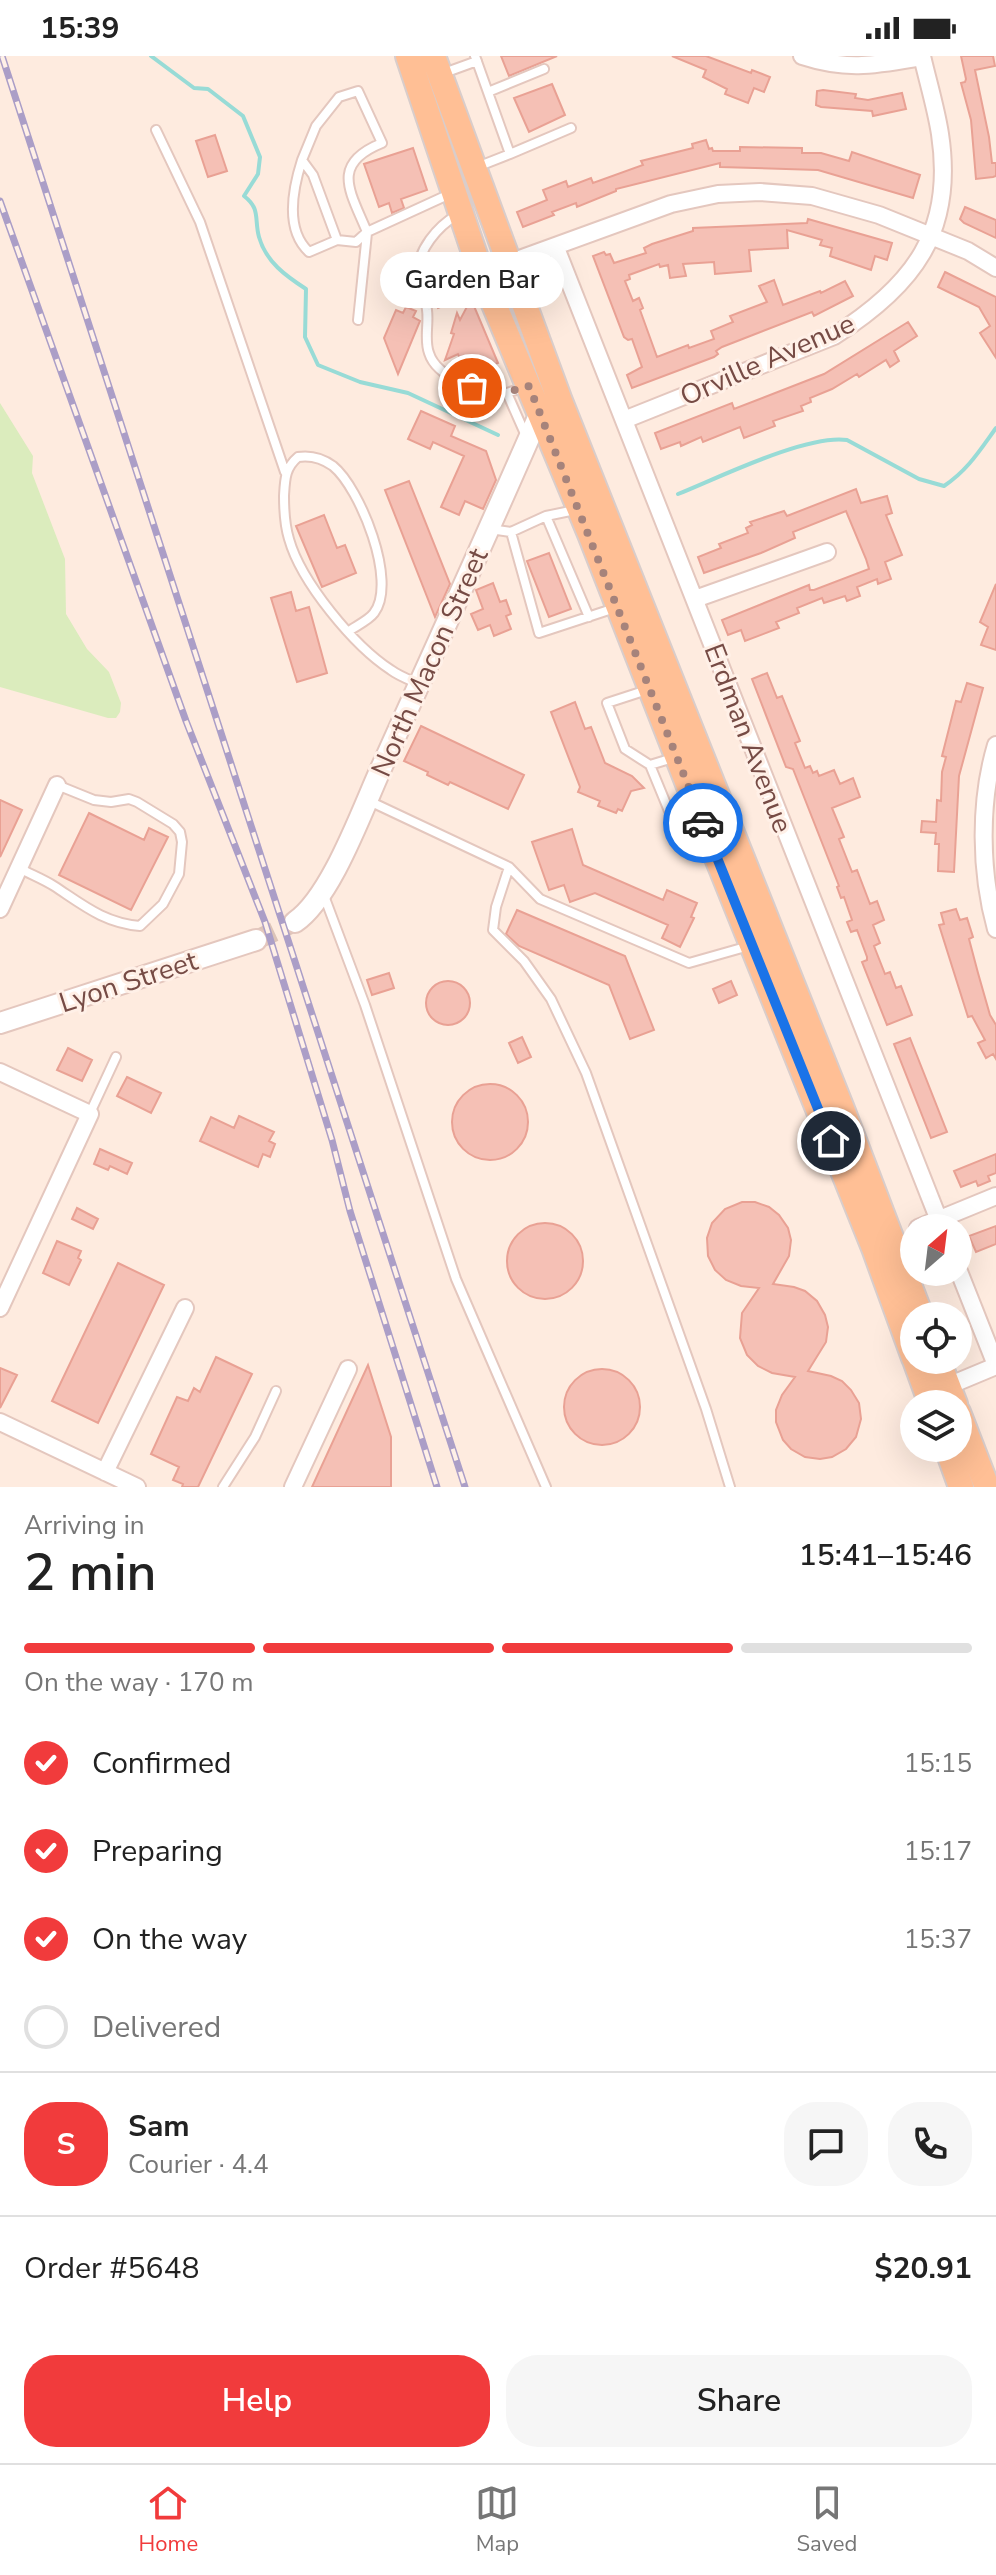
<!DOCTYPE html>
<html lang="en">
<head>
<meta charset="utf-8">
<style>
  :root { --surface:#fff; --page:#f6f6f6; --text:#222; --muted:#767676; --line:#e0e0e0; --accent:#f13b3c }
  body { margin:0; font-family:"Nunito Sans",sans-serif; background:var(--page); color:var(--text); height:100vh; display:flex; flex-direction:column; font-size:30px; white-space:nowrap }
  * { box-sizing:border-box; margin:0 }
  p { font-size:26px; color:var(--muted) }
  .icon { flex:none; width:44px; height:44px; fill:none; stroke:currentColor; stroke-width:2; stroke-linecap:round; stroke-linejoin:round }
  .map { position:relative; height:1431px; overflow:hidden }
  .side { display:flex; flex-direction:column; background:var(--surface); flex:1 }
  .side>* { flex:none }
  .needle { width:52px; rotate:28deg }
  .tools { position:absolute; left:900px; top:1158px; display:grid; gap:16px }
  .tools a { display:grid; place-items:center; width:72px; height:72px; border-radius:50%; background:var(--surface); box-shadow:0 8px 32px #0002; font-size:40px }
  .pin { position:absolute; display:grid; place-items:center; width:68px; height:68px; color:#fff; margin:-34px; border:4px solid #fff; border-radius:50%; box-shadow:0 2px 8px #0007 }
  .courier { position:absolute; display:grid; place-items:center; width:80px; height:80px; margin:-40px; border:6px solid #1a73e8; border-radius:50%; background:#fff; color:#222; box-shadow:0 2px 10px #0007 }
  .bubble { position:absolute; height:56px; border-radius:28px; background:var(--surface); box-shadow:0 8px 32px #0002; font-size:26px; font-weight:600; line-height:56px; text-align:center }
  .head em { font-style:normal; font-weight:600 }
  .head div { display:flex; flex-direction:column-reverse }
  .head { display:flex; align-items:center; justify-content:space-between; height:136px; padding:0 24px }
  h1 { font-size:52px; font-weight:600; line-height:60px }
  .bar { display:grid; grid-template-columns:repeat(4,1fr); gap:12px 8px; align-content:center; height:96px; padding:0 24px }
  .bar i { height:10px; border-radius:6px; background:var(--line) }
  .bar .on { background:var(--accent) }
  .bar p { grid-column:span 4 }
  .line { display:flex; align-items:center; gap:20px; padding:0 24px; border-top:2px solid var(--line) }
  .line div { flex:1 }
  .round { display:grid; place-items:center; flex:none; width:84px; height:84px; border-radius:32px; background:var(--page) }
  ol { padding:0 24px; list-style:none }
  li { display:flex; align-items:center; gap:24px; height:88px }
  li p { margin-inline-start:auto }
  li .icon { padding:8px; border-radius:50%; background:var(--accent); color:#fff; stroke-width:4 }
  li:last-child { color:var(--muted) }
  li i { width:44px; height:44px; border:4px solid var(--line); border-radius:50% }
  .primary-button { display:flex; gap:16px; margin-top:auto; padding:16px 24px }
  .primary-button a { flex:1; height:92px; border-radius:32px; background:var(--accent); color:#fff; font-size:32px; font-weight:600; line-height:92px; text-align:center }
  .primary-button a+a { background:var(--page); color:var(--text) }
  .status { display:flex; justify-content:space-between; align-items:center; height:56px; padding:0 40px; background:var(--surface); direction:ltr }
  .status svg { height:22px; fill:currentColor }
  .dock { display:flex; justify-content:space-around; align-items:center; height:112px; border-top:2px solid var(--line); background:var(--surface); font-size:22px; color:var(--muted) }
  .dock a { display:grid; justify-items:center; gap:4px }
  .dock .on { color:var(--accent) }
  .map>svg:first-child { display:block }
</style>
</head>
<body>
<div class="status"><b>15:39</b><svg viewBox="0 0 49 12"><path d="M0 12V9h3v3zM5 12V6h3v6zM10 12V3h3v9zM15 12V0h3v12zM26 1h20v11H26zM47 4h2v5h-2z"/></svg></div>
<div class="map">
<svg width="996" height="1431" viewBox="0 0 996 1431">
  <rect width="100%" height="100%" fill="#feebdf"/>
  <!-- green -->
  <path fill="#dbecbd" d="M0,347L33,400L32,417L65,503L66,558L87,593L109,616L121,647L120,656L116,662H108L0,631Z"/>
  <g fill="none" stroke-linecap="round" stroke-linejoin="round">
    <!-- stream -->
    <path stroke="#98dbd6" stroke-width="4" d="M151,0L194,32L208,33L243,60L260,101L258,118L244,140C261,153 254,163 259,181C266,206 286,220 306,233L305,281L318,309L360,326L408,337L498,379
      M678,438C718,422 807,378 847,384L919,423L944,430C968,414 980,394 996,372"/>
  </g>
  <!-- building -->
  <path fill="#f5c0b5" stroke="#e9a194" stroke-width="2" d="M501,0H557L509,20Z
    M672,0H706L751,17L752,14L770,21L764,36L754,32L748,47L725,38L727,33L703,21L706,14Z
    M961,0H993L995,10L975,14L989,81L992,107H996V120L993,121L976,123L971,64L961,27L965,26L966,23Z
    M552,28L565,59L529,76L514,42Z
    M823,34L856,38L855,42L868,44L902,37L906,53L873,60L872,55L821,51L816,49L817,35Z
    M215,79L227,115L208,121L196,85Z
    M706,84L709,93L712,92L713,95H740V91L802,92V97H821L849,105L852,96L920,119L913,142L818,114L720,111V107L616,133V135L577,151L576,147L552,156L554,159L523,171L517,156L547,144L543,134L566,125L568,131L591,122L593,127L643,109L641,105L693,92L692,88Z
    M413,92L427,134L401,143L404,152L392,157L389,147L379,151L364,108Z
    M965,151L996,164V182L964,167L960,163Z
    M808,163L892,187L887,204L875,200L871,214L830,200L832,192L820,189L822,184L787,174L788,192L749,194L751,215L715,218L714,206L683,208L686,220L670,222L668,209L660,211L659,208L629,219L630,223L625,225L633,245L639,242L643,252L640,254L657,301L688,289L689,292L714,283L711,275L733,266L730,260L767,246L759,230L774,224L783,249L820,235L821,237L845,225L853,240L814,260L812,256L722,291L716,295L718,298L714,301L632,332L627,319L642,311L632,283L628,284L624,281L593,200L604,196L606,199L610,198L614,207L646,197L644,192L652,188L693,175V172L807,167Z
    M439,198L443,211L440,212L453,246L438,252L425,218L426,211L429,210L428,203Z
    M945,216L996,241V302L980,277L990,270L979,251L938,231Z
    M471,243L498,307L466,319L458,298L445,304L454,278L451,277L457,257L460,264Z
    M406,251L416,255L413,261L420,265L398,318L384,282L396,254L403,257Z
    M908,266L917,280L894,295L899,305L890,311L886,304L859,321L857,318L832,333L810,342L811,346L801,350L803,355L773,365L775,370L744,382L740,371L703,386L701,381L681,390L680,386L661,393L655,377L732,347L734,353L824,318Z
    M421,355L455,370L451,380L486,395L496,424L483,453L465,445L459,459L441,451L464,400L433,386L430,393L408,383Z
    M409,425L450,528L435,561L385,434Z
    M856,433L861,447L887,440L892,457L886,459L902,499L885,506L891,523L878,528L877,523L857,531L860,540L847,545L845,540L824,547L822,542L797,552L799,557L776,566L779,572L745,585L741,574L728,579L722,564L809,529L810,534H814L869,513L866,503L846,455L793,476L795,482L761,497L704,517L698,501L721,492L719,488L748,477L746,472L752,469L750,466L784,455L787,460Z
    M324,459L337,492L345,489L356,517L322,531L296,470Z
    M549,497L571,553L549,561L527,505Z
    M493,527L500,546L506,544L511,558L506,560L511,573L494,580L490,569L478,574L471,558L483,553L476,534Z
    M996,528V594L981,589L988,571L980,566Z
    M291,536L296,555L309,551L327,617L297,626L271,542Z
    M767,617L777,642L782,640L800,685L795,687L805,712L810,710L813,717L817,715L819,720L834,714L840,728L853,722L860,741L832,752L844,781L839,783L852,816L857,814L870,848L877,845L884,864L873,869L880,887L874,890L885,918L890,916L896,932L901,930L912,959L887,969L862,906L867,904V901L857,874L851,876L847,866L852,864L844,841L841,842L837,831L839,830L793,713L786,711L752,623Z
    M967,627L983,632L959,720L954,816L938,815L939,788H935L936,777L921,776L922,765L936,766L937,744L941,745L942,716L946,701L942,700L956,645L961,646Z
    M575,646L585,673L591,671L605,707L632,720L644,732L631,735L622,755L618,753L616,757L598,750L600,745L578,736L580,731L551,656Z
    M421,670L524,719L508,753L450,726L448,729L427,719L428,716L404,705Z
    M0,744L22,754L0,801Z
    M89,757L144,784L149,772L168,781L131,854L59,819Z
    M572,773L583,809L663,844L667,834L697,847L691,861L694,862L680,891L662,882L668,869L595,837L570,846L564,829L549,834L532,786Z
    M956,853L960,864L967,862L973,881L969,883L978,917L990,959L996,969V1003L993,998L986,1002L978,987L985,984L972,960L968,961L939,869L944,868L941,857Z
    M517,854L625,900L654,974L630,983L609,929L519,890L506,878Z
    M389,917L394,932L372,939L367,924Z
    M426 947a22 22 0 1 1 44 0a22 22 0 1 1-44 0Z
    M731,925L737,939L719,947L713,933Z
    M522,981L531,1001L518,1007L509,987Z
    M910,982L947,1076L931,1082L894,988Z
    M68,992L92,1004L82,1025L57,1014Z
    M127,1021L161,1037L151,1057L117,1040Z
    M452 1066a38 38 0 1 1 76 0a38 38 0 1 1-76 0Z
    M239,1060L274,1076L269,1085L275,1088L270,1101L263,1098L258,1111L200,1085L211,1061L234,1072Z
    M100,1093L132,1107L127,1118L110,1110L108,1114L94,1108Z
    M996,1098V1117L988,1120L990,1125L978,1130L976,1125L961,1131L954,1115Z
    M742,1146H755L769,1151L779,1159L788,1172L791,1184L789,1200L773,1228L794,1231L805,1235L817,1245L825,1259L828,1271L826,1286L808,1315L831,1320L842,1325L851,1334L859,1347L861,1363L856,1381L846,1393L832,1401L820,1403L805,1401L791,1393L783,1384L776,1366V1354L782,1339L795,1321L772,1317L758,1310L747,1299L740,1282L742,1257L759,1232L741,1230L726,1224L715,1214L708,1200L707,1182L712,1167L725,1153Z
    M77,1152L98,1163L93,1173L72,1163Z
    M507 1205a38 38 0 1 1 76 0a38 38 0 1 1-76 0Z
    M996,1170V1188L976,1196L969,1180Z
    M57,1185L81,1195L78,1202L81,1204L69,1229L43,1217Z
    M118,1207L164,1229L98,1367L52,1345Z
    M216,1301L252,1318L198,1431H182L183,1428L173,1424L179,1411L151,1398L177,1341L188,1345L194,1332L200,1336Z
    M368,1309L391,1381V1431H312Z
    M0,1312L17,1319L0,1352Z
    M564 1351a38 38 0 1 1 76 0a38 38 0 1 1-76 0Z"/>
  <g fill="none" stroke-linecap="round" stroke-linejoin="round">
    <!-- tertiary-tunnel -->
    <path stroke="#dcc3b8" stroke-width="20" stroke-dasharray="20 10" stroke-linecap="butt" d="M256,884L295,866"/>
    <defs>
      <path id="service" d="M475,0L510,98L571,72
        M444,17L477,5
        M488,36L544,13
        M156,74L200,166L285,416
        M302,104C293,132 284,173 309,196L337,184
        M477,111L510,98
        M457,159C438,170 417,194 418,218C419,230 426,242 427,254C429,268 424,284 429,297C437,323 483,337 507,337
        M367,176L356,186L337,184L313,119L302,104L316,70L339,41L358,35L382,87C330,108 350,135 367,176L452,137
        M358,264L367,177
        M525,331L507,337L526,380
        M575,454L546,460L589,561
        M490,473L511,476L539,577L615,552
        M511,476L546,460
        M349,575C356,570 369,564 374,557C398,526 360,432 333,410C322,402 311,399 298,401C285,412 285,423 284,440C284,453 285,470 289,483C301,526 354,590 391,614C399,620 410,624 419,628
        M650,633L607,647L625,693L650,709L676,701
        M650,709L669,755
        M367,744L509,811L540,843L689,907L749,890
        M509,811L496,851L493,874L524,905L551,943L586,1017L706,1353L730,1431
        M19,812C30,818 43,823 54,830C83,849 104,867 140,870L163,848L179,818L182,786L180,776L173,768L137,746L129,743L111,746L94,744L57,729
        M323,837L365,949L456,1223L546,1431
        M90,1057L116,1001
        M223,1431L255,1381L276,1335"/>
      <path id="minor" d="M802,0C848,15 875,9 922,1
        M556,192L942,1172
        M481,217L671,148L718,138L760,136L812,140L879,159L968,195L996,212
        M624,364L834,280C913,230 955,176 940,78C936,52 928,26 922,0
        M695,543L827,496
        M996,689C979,746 980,816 996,873
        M0,853L57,729
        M0,1016L90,1058L0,1252
        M918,1172L996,1140
        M958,1213L996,1309
        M948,1330L996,1310
        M0,1366L137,1431
        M105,1416L185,1252
        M293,1431L348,1313"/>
      <path id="tertiary" d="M295,866C332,841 363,751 383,708C436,591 489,474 540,357L547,353
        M0,967L256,884"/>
      <path id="primary" d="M408,0L481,217L590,478L717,802L874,1192L914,1302
        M433,0L560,345L842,1053L921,1260
        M915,1304L931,1348
        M938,1304L955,1348
        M958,1356L987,1431
        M947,1392L961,1431"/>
    </defs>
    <!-- service casing -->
    <use href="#service" stroke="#e4c7be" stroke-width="12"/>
    <!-- minor casing -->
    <use href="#minor" stroke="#e4c7be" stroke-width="20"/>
    <!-- tertiary casing -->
    <use href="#tertiary" stroke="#e4c7be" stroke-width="24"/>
    <!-- primary casing -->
    <use href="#primary" stroke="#d9cdcb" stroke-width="28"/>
    <!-- service -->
    <use href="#service" stroke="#fff" stroke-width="8"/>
    <!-- minor -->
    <use href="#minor" stroke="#fff" stroke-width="16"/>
    <!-- tertiary -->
    <use href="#tertiary" stroke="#fff" stroke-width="20"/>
    <!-- primary -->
    <use href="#primary" stroke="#ffbf95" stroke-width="24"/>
    <defs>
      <path id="rail" d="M2,0L465,1431
        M0,145L186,665L265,866L332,1084L350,1155L437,1431"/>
    </defs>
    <!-- rail casing -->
    <use href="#rail" stroke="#ab9ec7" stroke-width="7"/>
    <!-- rail -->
    <use href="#rail" stroke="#fff0e7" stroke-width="4" stroke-dasharray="12" stroke-linecap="butt"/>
  </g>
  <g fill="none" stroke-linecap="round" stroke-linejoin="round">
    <!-- done -->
    <path stroke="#a6837b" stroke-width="8" stroke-dasharray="0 14.4" d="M472,332C494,338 508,337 529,330L703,767"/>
    <!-- route -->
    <path stroke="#1a73e8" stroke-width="10" d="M703,767L831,1085"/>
  </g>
  <g text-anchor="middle" stroke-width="6" stroke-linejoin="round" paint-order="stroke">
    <!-- street labels -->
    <g font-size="28" fill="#764b45" stroke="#fff0e7">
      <text transform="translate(767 303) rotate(-24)" y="10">Orville Avenue</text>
      <text transform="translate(429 606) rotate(-66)" y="10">North Macon Street</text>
      <text transform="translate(749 682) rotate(69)" y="10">Erdman Avenue</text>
      <text transform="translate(128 925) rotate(-18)" y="10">Lyon Street</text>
    </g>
  </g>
</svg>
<div class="tools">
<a><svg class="needle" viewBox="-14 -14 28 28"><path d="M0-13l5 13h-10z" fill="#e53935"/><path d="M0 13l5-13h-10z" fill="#767676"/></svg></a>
<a><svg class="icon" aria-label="locate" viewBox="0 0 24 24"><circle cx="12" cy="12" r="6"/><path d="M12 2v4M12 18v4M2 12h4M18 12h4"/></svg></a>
<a><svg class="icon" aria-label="layers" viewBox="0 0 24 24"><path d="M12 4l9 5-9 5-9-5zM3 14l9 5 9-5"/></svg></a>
</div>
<div class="pin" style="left:472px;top:332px;background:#ea580c"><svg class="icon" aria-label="bag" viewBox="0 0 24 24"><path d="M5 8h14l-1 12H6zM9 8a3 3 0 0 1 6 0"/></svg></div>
<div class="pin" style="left:831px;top:1085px;background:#1f2937"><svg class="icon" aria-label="home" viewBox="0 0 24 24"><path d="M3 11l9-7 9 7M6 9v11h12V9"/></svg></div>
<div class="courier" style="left:703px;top:767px"><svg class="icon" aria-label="car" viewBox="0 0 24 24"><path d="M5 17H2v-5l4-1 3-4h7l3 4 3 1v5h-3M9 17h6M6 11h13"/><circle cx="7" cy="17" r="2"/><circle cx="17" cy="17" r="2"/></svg></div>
<div class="bubble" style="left:380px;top:196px;width:184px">Garden Bar</div>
</div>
<section class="side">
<div class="head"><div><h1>2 min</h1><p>Arriving in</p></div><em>15:41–15:46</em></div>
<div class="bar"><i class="on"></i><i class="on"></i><i class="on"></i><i></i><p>On the way · 170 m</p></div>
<ol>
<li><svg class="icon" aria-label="check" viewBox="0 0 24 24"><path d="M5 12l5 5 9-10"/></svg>Confirmed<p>15:15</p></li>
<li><svg class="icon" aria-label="check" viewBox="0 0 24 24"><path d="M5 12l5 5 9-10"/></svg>Preparing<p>15:17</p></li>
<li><svg class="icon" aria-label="check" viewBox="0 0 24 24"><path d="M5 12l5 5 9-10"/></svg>On the way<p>15:37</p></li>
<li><i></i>Delivered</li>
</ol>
<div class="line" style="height:144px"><b class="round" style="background:var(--accent);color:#fff">S</b><div><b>Sam</b><p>Courier · 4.4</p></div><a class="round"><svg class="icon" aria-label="chat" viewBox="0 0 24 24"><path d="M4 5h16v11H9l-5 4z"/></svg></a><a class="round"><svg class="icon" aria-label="phone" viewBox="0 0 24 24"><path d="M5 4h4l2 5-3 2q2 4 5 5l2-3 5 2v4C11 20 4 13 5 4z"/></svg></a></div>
<div class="line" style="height:104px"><div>Order #5648</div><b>$20.91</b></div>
<div class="primary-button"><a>Help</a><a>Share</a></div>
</section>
<nav class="dock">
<a class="on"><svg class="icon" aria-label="home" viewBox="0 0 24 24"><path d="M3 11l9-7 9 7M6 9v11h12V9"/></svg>Home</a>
<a><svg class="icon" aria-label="map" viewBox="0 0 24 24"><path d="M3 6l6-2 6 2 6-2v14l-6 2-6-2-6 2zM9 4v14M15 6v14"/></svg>Map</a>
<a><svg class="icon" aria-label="saved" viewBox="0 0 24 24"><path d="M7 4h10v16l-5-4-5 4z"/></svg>Saved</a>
</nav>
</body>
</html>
